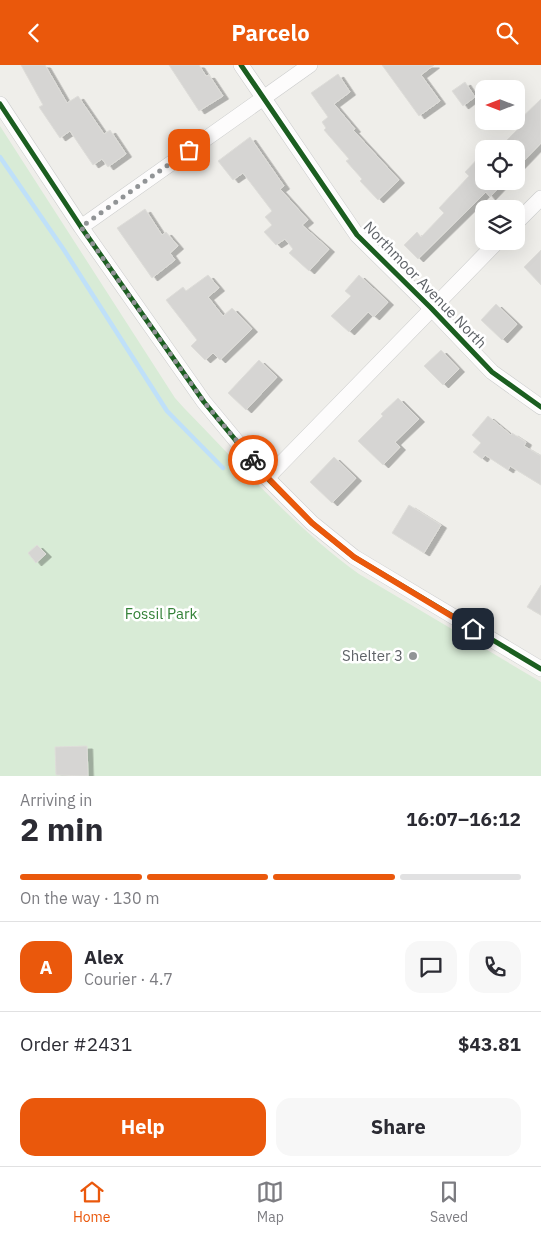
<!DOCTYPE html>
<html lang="en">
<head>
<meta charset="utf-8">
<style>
  :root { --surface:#fff; --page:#f7f7f7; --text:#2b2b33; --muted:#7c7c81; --line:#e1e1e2; --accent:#ea580c }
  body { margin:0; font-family:"IBM Plex Sans",sans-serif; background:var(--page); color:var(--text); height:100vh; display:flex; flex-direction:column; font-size:19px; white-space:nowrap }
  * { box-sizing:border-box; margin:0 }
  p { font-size:16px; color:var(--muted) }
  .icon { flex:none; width:28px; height:28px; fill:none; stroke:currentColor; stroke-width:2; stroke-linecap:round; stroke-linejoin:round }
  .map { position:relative; height:711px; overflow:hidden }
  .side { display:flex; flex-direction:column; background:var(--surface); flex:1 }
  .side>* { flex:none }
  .needle { width:32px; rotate:270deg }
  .controls { position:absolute; left:475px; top:15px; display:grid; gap:10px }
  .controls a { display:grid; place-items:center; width:50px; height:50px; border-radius:10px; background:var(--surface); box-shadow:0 5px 20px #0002; font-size:25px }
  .pin { position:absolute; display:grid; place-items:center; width:42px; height:42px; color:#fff; margin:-21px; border-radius:10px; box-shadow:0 2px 8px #0006 }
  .courier { position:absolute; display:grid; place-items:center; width:50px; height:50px; margin:-25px; border:4px solid #ea580c; border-radius:50%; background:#fff; color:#222; box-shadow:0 1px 6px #0007 }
  .summary em { font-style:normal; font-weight:800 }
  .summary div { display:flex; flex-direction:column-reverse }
  .summary { display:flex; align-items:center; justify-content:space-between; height:85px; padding:0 20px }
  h1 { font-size:32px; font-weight:800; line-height:38px }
  .bar { display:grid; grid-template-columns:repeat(4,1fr); gap:8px 5px; align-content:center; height:60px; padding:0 20px }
  .bar i { height:6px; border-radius:4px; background:var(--line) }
  .bar .on { background:var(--accent) }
  .bar p { grid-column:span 4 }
  .line { display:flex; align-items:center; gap:12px; padding:0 20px; border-top:1px solid var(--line) }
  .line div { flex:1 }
  .round { display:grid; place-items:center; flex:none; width:52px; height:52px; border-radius:15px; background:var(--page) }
  .cta { display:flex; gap:10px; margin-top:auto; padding:10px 20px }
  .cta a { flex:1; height:58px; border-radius:15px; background:var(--accent); color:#fff; font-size:20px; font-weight:800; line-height:58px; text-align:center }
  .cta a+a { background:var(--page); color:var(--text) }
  header { display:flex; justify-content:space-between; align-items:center; height:65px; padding:0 20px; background:var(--accent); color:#fff; font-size:22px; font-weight:800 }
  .tab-bar { display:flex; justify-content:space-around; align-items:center; height:70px; border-top:1px solid var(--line); background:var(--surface); font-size:14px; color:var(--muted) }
  .tab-bar a { display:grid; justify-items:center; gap:2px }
  .tab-bar .on { color:var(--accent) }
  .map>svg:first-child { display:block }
</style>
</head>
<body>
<header><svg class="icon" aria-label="back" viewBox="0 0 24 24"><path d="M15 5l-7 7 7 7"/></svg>Parcelo<svg class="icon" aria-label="search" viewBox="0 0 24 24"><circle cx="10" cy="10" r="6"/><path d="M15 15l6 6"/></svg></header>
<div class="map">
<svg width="541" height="711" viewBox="0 0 541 711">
  <defs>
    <filter id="shadow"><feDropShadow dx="5.5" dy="3" stdDeviation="0" flood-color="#0004"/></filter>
  </defs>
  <rect width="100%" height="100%" fill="#efeeea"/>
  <!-- green -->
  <path fill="#d8ebd6" d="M0,61L175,333L184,343C240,400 294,462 359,509L541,617V711H0Z"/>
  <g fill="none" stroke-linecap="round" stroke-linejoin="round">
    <!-- stream -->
    <path stroke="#bfe0f9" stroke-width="4.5" d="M0,92L64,185L167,346L223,403"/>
  </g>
  <!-- building -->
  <path fill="#d6d5d3" stroke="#deddd9" filter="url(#shadow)" d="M21,0H45L67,38L78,31L104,69L110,65L126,89L108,102L102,94L93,100L70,66L60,73L39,42L43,40Z
    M169,0H199L206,11L209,10L223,31L199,46Z
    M382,0H434L421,10L440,36L419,51Z
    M338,9L350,27L334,39L355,64L353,65L399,115L378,135L360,116L362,114L346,96L349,94L324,65L326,63L322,57L328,52L311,28Z
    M465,17L475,32L463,41L452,26Z
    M541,34V78L516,104V84H498L518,64L514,60Z
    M250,72L284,121L280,124L308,155L302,160L329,184L309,206L289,188L293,184L285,174L276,180L264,167L272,160L265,152L272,146L243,108L233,115L218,96Z
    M484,87V116H505L490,132L486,127L418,194L404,180L417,167L421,172L444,148L439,143L469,111L465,107Z
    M145,144L162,170L166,167L178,181L170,188L175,195L152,213L117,163Z
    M541,185V220L524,202Z
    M208,210L219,223L208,232L223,251L232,243L252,264L220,295L213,288L205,295L191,281L197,275L166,235L183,222L186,226Z
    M359,210L388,237L374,252L368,247L349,267L331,251L351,231L345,226Z
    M496,239L517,259L502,275L481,255Z
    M441,285L459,304L443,320L424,301Z
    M259,295L277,312L246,345L228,328Z
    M398,333L419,354L395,377L400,382L383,400L358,376L383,351L381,349Z
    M488,351L511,370L512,368L526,377L524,381L541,391V420L510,401L508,405L485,390L482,394L473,387L481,378L472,370Z
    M334,392L356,413L332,438L310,417Z
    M409,440L441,460L424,488L392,468Z
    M37,480L46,489L36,498L28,488Z
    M541,520V550L527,542Z
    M87,681L88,711L56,710L55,682Z"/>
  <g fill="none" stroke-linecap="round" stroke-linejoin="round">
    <defs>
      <path id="minor" d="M241,0L357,170L431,243L492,307L541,342
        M0,39L81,162L204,337L267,413L312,458L354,492L541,604
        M516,158L541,133
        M81,162L310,0
        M267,413L498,176"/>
    </defs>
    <!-- minor casing -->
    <use href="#minor" stroke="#cbcccc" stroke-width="16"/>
    <!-- minor -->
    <use href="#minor" stroke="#fdfcfc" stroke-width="15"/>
    <defs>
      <path id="cycleway" d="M241,0L357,170L431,243L492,307L541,342
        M0,39L81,162L204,337L267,413L312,458L354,492L541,604"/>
    </defs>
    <!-- cycleway casing -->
    <use href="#cycleway" stroke="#fff" stroke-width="8"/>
    <!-- cycleway -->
    <use href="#cycleway" stroke="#1b5e20" stroke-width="5"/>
  </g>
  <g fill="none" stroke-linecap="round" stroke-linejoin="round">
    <!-- done -->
    <path stroke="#919496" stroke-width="5" stroke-dasharray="0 9" d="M189,85L81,162L204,337L253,395"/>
    <!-- route -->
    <path stroke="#ea580c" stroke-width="6" d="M253,395L267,412L312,458L354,492L473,564"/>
  </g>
  <!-- markers -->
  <circle fill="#919496" stroke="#fff" stroke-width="2" cx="413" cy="591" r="5"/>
  <g text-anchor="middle" stroke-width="5" stroke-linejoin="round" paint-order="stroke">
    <!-- street labels -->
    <g font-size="15" fill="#5f6368" stroke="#fff">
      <text transform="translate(425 220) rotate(46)" y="5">Northmoor Avenue North</text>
    </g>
    <!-- park labels -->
    <g font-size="15" fill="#348238" stroke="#fff">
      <text x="161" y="554">Fossil Park</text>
    </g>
    <!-- poi labels -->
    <g font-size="15" fill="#5f6368" stroke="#fff" text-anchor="end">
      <text x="403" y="596">Shelter 3</text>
    </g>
  </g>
</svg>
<div class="controls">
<a><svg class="needle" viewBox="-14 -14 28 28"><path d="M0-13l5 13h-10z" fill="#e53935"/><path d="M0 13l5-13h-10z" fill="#7c7c81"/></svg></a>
<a><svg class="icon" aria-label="locate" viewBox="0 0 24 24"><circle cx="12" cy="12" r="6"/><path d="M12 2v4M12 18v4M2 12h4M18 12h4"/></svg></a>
<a><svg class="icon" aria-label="layers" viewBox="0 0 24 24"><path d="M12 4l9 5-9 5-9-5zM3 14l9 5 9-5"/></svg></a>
</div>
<div class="pin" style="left:189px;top:85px;background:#ea580c"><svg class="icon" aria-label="bag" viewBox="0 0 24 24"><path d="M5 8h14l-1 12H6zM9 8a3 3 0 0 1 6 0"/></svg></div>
<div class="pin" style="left:473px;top:564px;background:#1f2937"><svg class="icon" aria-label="home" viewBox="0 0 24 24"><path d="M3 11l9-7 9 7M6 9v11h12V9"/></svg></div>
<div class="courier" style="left:253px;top:395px"><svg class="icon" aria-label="bike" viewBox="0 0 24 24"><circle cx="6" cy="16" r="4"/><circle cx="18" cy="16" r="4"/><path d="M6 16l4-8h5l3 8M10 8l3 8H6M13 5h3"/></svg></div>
</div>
<section class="side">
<div class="summary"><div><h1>2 min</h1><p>Arriving in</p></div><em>16:07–16:12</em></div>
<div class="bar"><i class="on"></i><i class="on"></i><i class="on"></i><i></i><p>On the way · 130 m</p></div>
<div class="line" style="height:90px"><b class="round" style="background:var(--accent);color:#fff">A</b><div><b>Alex</b><p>Courier · 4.7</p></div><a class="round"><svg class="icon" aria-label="chat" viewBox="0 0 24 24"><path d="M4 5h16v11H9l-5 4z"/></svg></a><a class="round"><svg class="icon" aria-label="phone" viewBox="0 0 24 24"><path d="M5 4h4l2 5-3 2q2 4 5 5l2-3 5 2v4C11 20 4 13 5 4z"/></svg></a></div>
<div class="line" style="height:65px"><div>Order #2431</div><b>$43.81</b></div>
<div class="cta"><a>Help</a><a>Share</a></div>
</section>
<nav class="tab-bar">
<a class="on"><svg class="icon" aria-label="home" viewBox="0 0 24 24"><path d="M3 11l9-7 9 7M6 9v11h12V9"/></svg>Home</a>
<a><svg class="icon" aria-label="map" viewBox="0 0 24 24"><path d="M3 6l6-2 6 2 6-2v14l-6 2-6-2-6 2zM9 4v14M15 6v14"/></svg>Map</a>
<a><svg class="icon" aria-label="saved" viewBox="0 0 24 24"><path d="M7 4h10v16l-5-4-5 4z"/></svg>Saved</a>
</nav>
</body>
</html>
